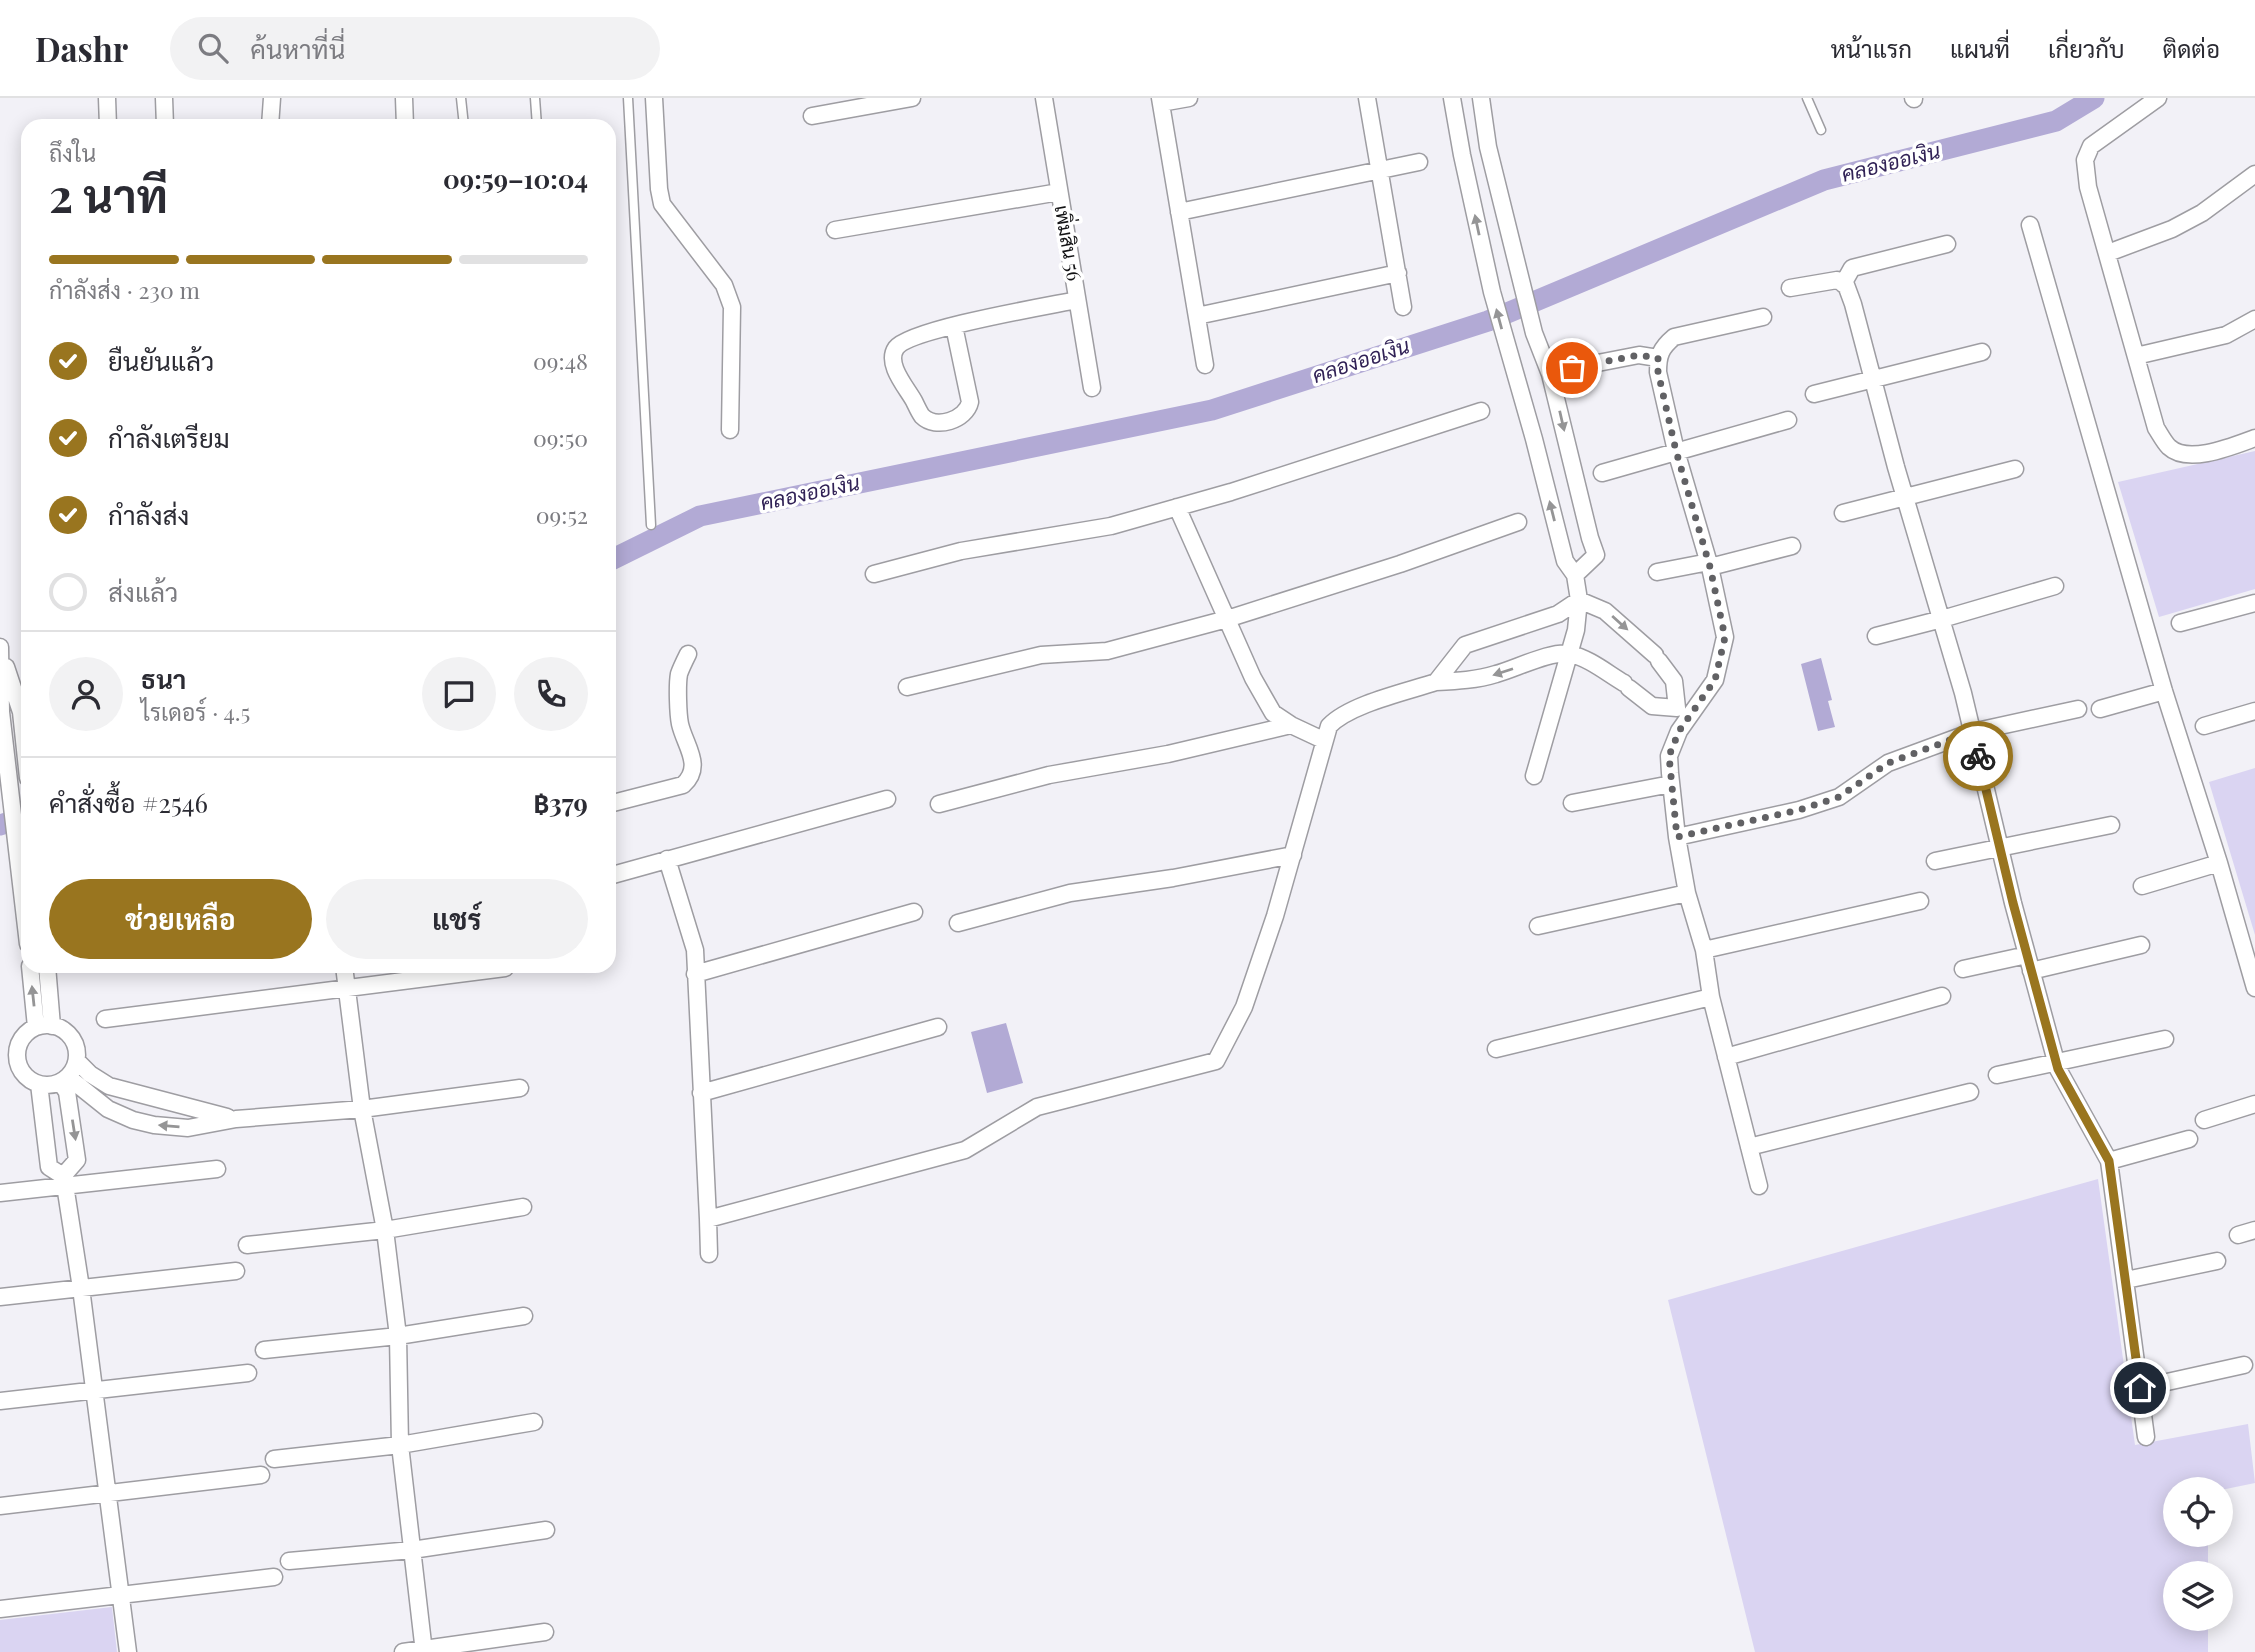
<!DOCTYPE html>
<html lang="th">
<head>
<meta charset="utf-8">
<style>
  :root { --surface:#fff; --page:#f2f2f3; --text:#2b2b33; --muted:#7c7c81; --line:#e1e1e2; --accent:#99751f }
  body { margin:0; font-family:"Playfair Display",Sarabun,serif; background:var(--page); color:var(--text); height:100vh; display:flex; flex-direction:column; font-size:26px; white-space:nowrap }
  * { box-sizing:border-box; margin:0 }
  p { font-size:23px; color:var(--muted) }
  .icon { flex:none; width:38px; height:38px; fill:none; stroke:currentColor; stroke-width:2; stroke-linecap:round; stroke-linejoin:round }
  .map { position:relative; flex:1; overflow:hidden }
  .drawer { position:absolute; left:21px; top:21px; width:595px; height:854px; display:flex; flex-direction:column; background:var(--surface); border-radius:21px; box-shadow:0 4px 18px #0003 }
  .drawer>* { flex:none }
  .tools { position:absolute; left:2163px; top:1379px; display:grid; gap:14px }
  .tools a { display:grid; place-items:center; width:70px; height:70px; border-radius:50%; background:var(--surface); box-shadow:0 4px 18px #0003; font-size:35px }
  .pin { position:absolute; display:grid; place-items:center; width:60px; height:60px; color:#fff; margin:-30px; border:4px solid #fff; border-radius:50%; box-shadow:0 2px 7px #0007 }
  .courier { position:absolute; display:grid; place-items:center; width:70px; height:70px; margin:-35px; border:5px solid #99751f; border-radius:50%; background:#fff; color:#222; box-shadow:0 2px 9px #0007 }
  .overview em { font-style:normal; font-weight:700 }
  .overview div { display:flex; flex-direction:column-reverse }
  .overview { display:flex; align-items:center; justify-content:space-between; height:119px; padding:0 28px }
  h1 { font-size:46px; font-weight:700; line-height:52px }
  .bar { display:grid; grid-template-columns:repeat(4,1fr); gap:10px 7px; align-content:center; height:84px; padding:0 28px }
  .bar i { height:9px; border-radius:5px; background:var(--line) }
  .bar .selected { background:var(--accent) }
  .bar p { grid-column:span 4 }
  .line { display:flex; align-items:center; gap:18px; padding:0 28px; border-top:2px solid var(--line) }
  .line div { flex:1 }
  .round { display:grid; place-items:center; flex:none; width:74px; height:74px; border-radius:37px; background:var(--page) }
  ol { padding:0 28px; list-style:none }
  li { display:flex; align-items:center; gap:21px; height:77px }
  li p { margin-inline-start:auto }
  li .icon { padding:7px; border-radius:50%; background:var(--accent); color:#fff; stroke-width:4 }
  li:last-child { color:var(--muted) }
  li i { width:38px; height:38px; border:4px solid var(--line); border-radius:50% }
  .button { display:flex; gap:14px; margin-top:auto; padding:14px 28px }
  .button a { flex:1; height:80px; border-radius:42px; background:var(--accent); color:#fff; font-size:28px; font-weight:700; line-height:80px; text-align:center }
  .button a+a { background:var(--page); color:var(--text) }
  header { display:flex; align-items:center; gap:42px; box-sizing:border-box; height:98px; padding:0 35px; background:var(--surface); border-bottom:2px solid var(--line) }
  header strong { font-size:33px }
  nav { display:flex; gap:38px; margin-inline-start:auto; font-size:24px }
  .search { width:490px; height:63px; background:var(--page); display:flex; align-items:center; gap:18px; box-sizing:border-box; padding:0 24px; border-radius:38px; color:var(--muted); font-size:26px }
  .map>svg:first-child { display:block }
</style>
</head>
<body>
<header>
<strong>Dashr</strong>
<div class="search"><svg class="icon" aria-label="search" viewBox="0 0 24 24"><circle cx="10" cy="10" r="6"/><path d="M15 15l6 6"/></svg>ค้นหาที่นี่</div>
<nav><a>หน้าแรก</a><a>แผนที่</a><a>เกี่ยวกับ</a><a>ติดต่อ</a></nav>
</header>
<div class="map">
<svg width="2255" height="1554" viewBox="0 0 2255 1554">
  <rect width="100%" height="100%" fill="#f2f1f7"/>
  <!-- green -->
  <path fill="#dad4f2" d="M2255,353V491L2159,519L2118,384Z
    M2255,670V837L2209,684Z
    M2098,1081L2135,1347L2248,1326L2255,1385L2221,1392L2175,1391V1437H2208V1475H2175V1521H2208V1554H1755L1668,1202Z
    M112,1509L117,1554H0V1522Z"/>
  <!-- water -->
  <path fill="#b2aad5" d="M1821,560L1832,602L1828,603L1835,629L1818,633L1801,566Z
    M1006,925L1023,985L987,995L971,934Z"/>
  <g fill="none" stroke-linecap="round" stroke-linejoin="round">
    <!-- canal -->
    <path stroke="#b2aad5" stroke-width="21" d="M609,463L700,418L1212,312L1488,223L1824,82L2056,23L2094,0
      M0,727L28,718"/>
    <defs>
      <path id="service" d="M461,0L464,28
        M535,0L537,28
        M628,0L651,427
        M1807,0L1821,32"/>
      <path id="minor" d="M107,0L108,28
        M164,0L165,28
        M404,0L405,28
        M654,0L659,91L662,106L724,187L732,209L730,332
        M1044,0L1092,290
        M1160,0L1205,267
        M1367,0L1403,209
        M1452,0L1462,57L1492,194L1534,341L1565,463L1575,477L1579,502L1576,532L1534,678
        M1481,0L1488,49L1534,235L1550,276L1590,440L1596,457L1575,477
        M1913,0L1914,1
        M2158,0L2091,48L2085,62L2088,89L2156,330C2160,336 2164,344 2169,349C2188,367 2233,348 2255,340
        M1161,5L1189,0
        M812,18L912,0
        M270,28L272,0
        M1179,114L1419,64
        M2030,127L2164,593L2219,765L2255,890
        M835,132L1059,94
        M2108,155L2172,131L2202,115L2255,76
        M1843,186L1852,170L1947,146
        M1790,190L1837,182L1846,187L1853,206L1896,369L1963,595L2013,805L2058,971L2109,1063L2146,1339
        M1197,218L1398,175
        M954,228L970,304C966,322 936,332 922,318C919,314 916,307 914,303C907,290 885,266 896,250C910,231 1048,208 1077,202
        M2136,258L2226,237L2255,221
        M1572,270L1639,257L1658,260
        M1814,296L1982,254
        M1602,375L1788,322
        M1177,409L1253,580L1273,615L1291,627L1323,642
        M1843,415L2015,371
        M1710,469L1676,353L1658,274C1658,257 1661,250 1674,239L1763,219
        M1657,474L1709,464
        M874,476L961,453L1111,428L1231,394L1481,313
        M2180,525L2255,505
        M1876,538L1942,521L2055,488
        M0,549L1,614L28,846
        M6,569L21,614L28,680
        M1624,585C1607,575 1589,560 1570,556C1552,552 1515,571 1496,576C1477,582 1457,583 1436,584L1465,547L1558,516L1579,502L1605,513L1655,557
        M907,589L1041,557L1107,553L1227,521L1400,466L1518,424
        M1629,590L1652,608L1677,610L1674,583L1659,563
        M2100,611L2164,593
        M2204,628L2255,613
        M1572,705L1671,686
        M609,706L683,687C704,668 685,648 680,626C678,616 677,587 679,576C681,570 685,562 688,556
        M939,706L1049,677L1168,656L1291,627
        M1677,739L1799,712L1839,699L1888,665L1972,634L2078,611
        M667,761L695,852L708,1121L965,1052L1037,1009L1216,963L1244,909L1275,818L1329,628C1350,606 1406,594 1436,584
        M1935,763L2111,727
        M609,778L887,701
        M2142,788L2219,765
        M958,825L1070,795L1173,780L1293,757
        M1538,828L1687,795
        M1704,852L1920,803
        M30,868L36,929
        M47,868L52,928
        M344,868L362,1011L385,1132L398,1238L400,1347L424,1554
        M1963,871L2027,857
        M2031,873L2141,847
        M695,876L914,814
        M105,921L505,870
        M17 957a30 30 0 1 1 60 0a30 30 0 1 1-60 0Z
        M1496,951L1711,899
        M1726,959L1942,898
        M77,963L90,976L109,988L227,1019
        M1997,977L2165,941
        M68,979L108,1011L133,1022L154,1027L188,1030L236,1021L362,1011L520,990
        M60,984L67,994L77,1062L63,1078
        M39,986L49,1069L63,1078L65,1087L81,1190L128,1554
        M701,995L938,929
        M2204,1022L2255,1006
        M1749,1049L1970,994
        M2109,1063L2189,1041
        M1759,1088L1711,899L1704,852L1687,795L1677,739L1670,675L1669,658L1679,633L1715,582L1725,539L1710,469L1792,448
        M0,1095L217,1071
        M708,1121L709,1156
        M2238,1137L2255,1132
        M247,1147L385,1132L523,1109
        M2126,1182L2217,1163
        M0,1199L236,1173
        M264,1252L398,1238L524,1218
        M2140,1290L2244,1267
        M0,1303L248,1275
        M274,1361L400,1347L534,1324
        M0,1408L261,1377
        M289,1463L412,1452L546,1432
        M0,1511L274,1479
        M403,1554L545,1534"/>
    </defs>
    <!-- service casing -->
    <use href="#service" stroke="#9e9da2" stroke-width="11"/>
    <!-- minor casing -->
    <use href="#minor" stroke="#9e9da2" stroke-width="19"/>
    <!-- service -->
    <use href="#service" stroke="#fff" stroke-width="8"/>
    <!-- minor -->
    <use href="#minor" stroke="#fff" stroke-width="16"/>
  </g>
  <!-- one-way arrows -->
  <defs><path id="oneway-solid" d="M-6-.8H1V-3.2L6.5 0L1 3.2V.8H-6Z" transform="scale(1.75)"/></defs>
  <g fill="#959596">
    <use href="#oneway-solid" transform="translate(1477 127) rotate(-102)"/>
    <use href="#oneway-solid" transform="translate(1499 221) rotate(-105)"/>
    <use href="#oneway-solid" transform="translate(1562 323) rotate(77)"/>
    <use href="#oneway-solid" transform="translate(1552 413) rotate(-104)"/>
    <use href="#oneway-solid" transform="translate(1620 525) rotate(42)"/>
    <use href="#oneway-solid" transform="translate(1503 574) rotate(162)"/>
    <use href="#oneway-solid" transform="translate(33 898) rotate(-96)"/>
    <use href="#oneway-solid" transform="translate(169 1028) rotate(-175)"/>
    <use href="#oneway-solid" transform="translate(74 1032) rotate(81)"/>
  </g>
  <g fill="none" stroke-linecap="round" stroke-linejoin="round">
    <!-- done -->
    <path stroke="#616164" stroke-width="7" stroke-dasharray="0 12.6" d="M1572,270L1639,257L1658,260V274L1676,353L1710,469L1725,539L1715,582L1679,633L1669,658L1677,739L1799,712L1839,699L1888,665L1972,634L1978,658"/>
    <!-- route -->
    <path stroke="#99751f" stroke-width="9" d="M1978,658L2013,805L2058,971L2109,1063L2140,1290"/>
  </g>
  <g text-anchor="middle" stroke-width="7" stroke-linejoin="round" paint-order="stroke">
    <!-- street labels -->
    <g font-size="19" fill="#131315" stroke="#fff">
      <text transform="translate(1068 145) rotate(80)" y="7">เพิ่มสิน 56</text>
    </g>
    <!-- water labels -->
    <g font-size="21" font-style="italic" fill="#312256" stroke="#fff">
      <text transform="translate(1891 65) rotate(-14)" y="7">คลองออเงิน</text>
      <text transform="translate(1361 263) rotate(-18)" y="7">คลองออเงิน</text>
      <text transform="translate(810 395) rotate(-12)" y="7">คลองออเงิน</text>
    </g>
  </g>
</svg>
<div class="tools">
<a><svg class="icon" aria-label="locate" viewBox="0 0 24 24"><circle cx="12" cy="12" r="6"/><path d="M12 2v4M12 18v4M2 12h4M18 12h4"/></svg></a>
<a><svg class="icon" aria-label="layers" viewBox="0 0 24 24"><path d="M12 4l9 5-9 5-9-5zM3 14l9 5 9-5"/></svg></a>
</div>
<div class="pin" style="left:1572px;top:270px;background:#ea580c"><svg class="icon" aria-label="bag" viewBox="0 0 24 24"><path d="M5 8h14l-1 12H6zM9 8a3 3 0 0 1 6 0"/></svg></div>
<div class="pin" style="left:2140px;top:1290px;background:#1f2937"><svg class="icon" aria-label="home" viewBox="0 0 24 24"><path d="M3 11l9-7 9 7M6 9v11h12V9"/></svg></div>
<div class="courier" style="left:1978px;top:658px"><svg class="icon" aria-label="bike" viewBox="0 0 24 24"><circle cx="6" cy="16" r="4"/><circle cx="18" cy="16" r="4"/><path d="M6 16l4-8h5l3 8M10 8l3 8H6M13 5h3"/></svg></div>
<section class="drawer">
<div class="overview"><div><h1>2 นาที</h1><p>ถึงใน</p></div><em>09:59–10:04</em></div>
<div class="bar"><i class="selected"></i><i class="selected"></i><i class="selected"></i><i></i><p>กำลังส่ง · 230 m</p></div>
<ol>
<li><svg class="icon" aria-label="check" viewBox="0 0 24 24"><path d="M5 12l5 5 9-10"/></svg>ยืนยันแล้ว<p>09:48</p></li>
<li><svg class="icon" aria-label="check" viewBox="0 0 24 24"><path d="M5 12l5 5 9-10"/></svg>กำลังเตรียม<p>09:50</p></li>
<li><svg class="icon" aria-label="check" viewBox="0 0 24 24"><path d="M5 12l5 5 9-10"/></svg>กำลังส่ง<p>09:52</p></li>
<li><i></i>ส่งแล้ว</li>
</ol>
<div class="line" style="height:126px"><a class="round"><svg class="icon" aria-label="person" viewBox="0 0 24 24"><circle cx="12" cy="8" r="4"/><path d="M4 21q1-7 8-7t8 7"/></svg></a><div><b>ธนา</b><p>ไรเดอร์ · 4.5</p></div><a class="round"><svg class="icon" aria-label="chat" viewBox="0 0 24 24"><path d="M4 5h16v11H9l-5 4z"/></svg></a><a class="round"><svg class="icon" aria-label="phone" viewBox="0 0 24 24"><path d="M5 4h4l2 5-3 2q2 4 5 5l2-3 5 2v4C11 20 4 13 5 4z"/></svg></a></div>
<div class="line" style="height:91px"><div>คำสั่งซื้อ #2546</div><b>฿379</b></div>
<div class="button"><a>ช่วยเหลือ</a><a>แชร์</a></div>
</section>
</div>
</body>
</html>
